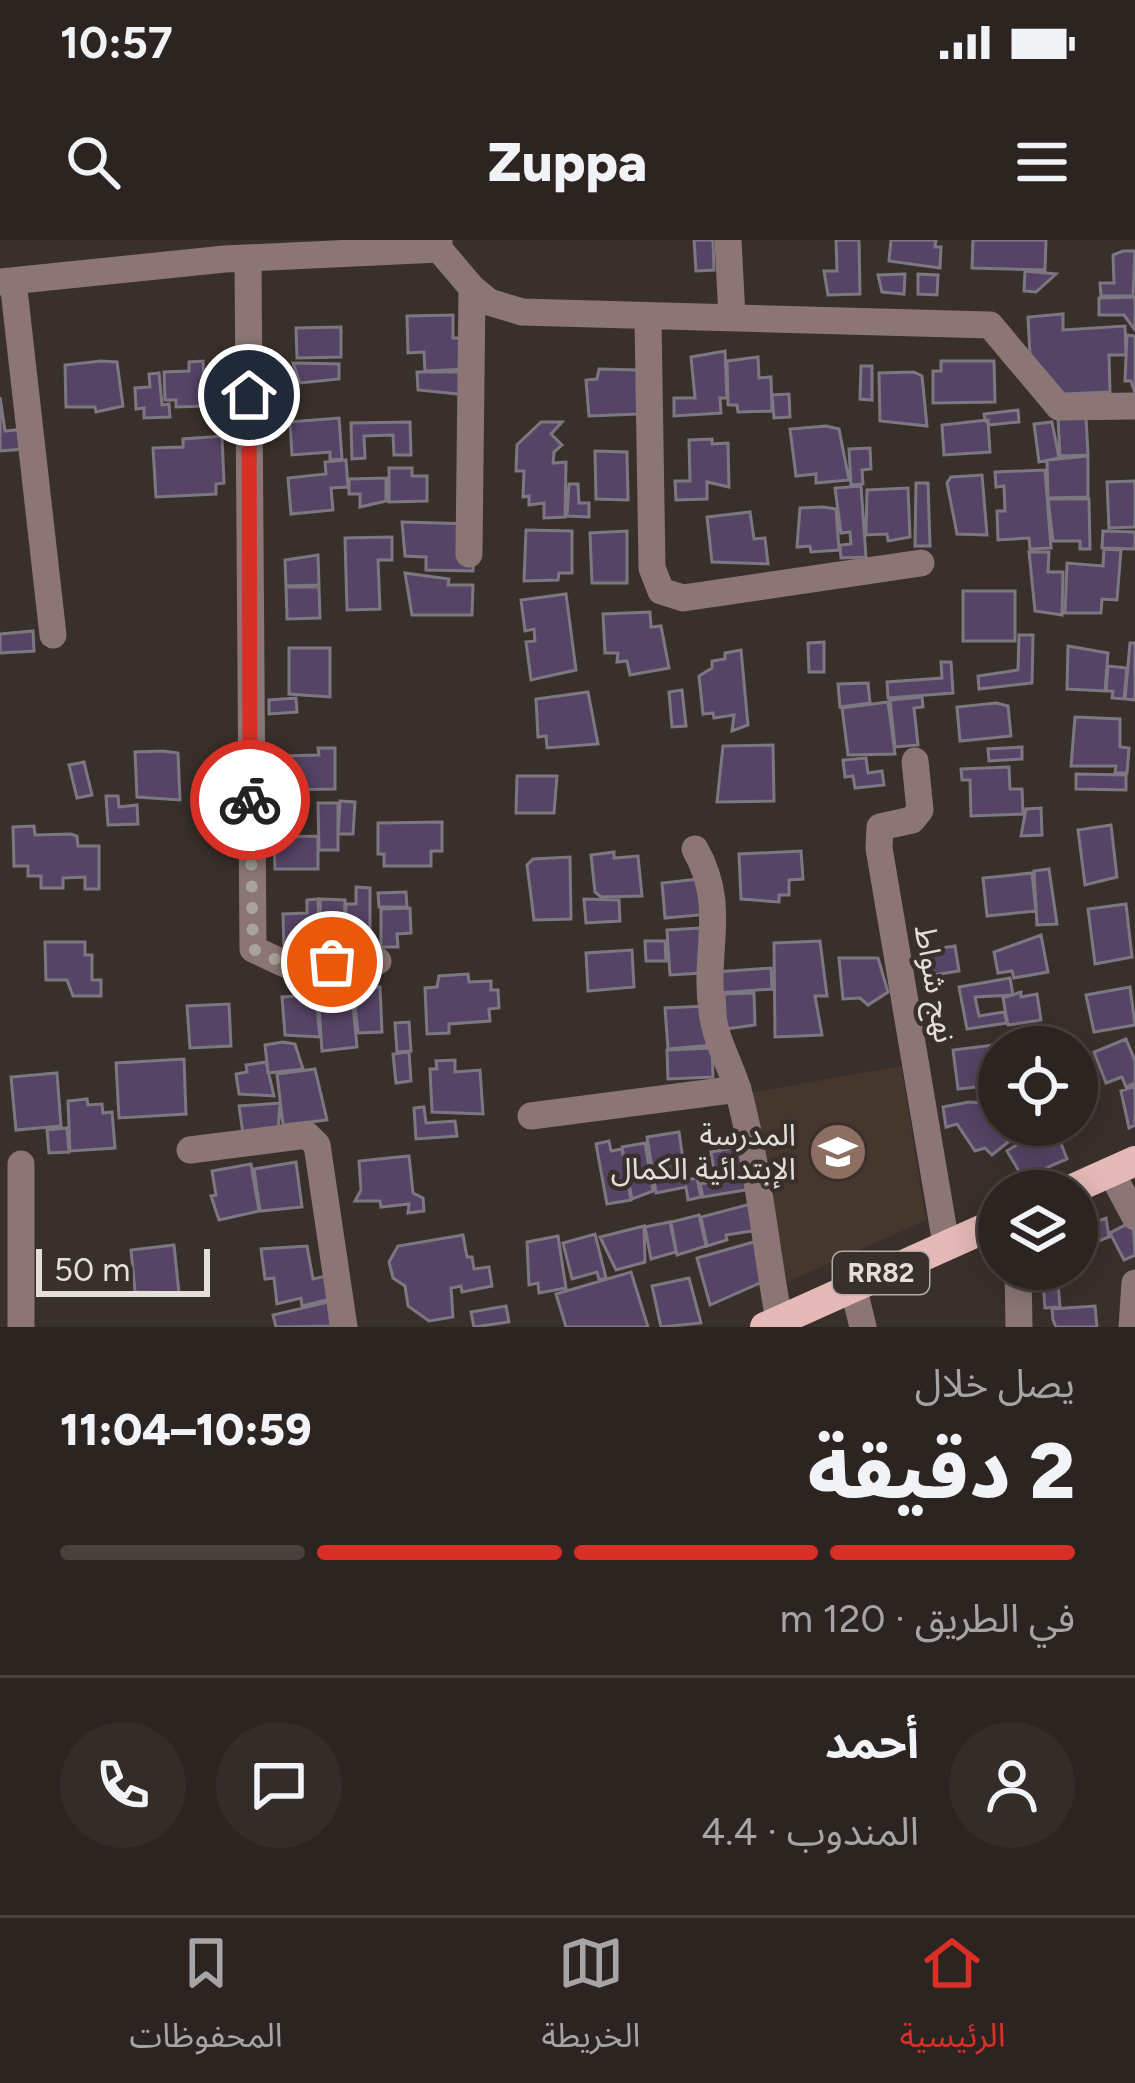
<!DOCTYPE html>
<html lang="ar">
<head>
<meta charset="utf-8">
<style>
  :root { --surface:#2c2420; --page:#342c29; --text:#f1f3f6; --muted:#a6a4a5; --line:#48413e; --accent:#d93025 }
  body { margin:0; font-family:Figtree,"Noto Sans Arabic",sans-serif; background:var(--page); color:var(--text); direction:rtl; height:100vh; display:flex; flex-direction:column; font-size:45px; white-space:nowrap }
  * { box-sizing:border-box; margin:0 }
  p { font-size:39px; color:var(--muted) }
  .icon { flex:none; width:66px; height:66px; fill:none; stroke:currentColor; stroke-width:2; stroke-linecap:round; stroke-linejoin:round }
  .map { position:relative; height:1087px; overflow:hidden; direction:ltr }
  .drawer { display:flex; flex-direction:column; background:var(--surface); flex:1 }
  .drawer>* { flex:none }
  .tools { position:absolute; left:978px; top:786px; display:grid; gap:24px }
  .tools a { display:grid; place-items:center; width:120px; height:120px; border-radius:50%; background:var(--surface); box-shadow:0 6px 30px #0003,0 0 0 3px var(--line); font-size:60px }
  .scale { position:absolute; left:36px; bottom:30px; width:174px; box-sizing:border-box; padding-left:12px; border:6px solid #e5dfdc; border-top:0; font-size:33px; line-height:42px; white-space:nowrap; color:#e5dfdc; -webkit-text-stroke:9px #3a302b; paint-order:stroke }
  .pin { position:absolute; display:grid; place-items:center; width:102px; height:102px; color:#fff; margin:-51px; border:6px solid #fff; border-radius:50%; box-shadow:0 3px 12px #0007 }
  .courier { position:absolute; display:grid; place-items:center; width:120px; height:120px; margin:-60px; border:9px solid #d93025; border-radius:50%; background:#fff; color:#222; box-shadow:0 3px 15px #0007 }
  .summary em { font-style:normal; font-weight:800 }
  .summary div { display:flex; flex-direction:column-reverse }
  .summary { display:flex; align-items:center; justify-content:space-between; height:204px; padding:0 60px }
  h1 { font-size:78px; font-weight:800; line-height:90px }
  .bar { display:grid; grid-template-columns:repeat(4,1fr); gap:18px 12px; align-content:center; height:144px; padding:0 60px }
  .bar i { height:15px; border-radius:9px; background:var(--line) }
  .bar .active { background:var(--accent) }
  .bar p { grid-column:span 4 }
  .line { display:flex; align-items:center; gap:30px; padding:0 60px; border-top:3px solid var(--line) }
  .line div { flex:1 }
  .round { display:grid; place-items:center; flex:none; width:126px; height:126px; border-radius:63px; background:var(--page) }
  .status { display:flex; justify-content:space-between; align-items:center; height:84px; padding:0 60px; background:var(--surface); direction:ltr }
  .status svg { height:33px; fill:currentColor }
  header { display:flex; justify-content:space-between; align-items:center; height:156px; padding:0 60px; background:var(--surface); font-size:54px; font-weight:800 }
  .tab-bar { display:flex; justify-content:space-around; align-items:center; height:168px; border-top:3px solid var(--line); background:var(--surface); font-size:33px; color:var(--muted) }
  .tab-bar a { display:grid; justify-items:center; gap:6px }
  .tab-bar .active { color:var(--accent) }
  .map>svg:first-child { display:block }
</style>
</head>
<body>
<div class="status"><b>10:57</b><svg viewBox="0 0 49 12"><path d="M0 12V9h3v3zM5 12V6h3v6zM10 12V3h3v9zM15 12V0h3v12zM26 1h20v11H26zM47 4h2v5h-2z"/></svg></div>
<header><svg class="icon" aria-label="menu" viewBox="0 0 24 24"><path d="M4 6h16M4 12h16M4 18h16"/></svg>Zuppa<svg class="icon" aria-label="search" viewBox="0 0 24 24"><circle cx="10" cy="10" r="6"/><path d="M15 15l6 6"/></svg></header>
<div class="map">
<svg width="1135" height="1087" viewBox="0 0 1135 1087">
  <rect width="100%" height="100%" fill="#3a302b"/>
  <!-- built -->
  <path fill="#46372e" d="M901,826L926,980L781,1045L749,853Z"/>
  <!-- building -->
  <path fill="#564466" stroke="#7c7781" stroke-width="3" d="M694,0H713L714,30L696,31Z
    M836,0H859L860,54L828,55L824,31H837Z
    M891,0H936L935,7H941L940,28L889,21Z
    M973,0H1046L1045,30L972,28Z
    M1123,11H1135L1133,56H1101L1100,43H1114L1113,15Z
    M1025,31L1056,34L1036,52L1024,51Z
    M905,34L904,54L882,52L878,35Z
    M918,34L938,35L937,55L918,54Z
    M1135,57V90L1124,75H1099V58Z
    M1063,74V90L1125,86L1126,115H1109L1110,152L1064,154L1030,115L1028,77Z
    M453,75V98H467L468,129L425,131L424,112L408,113L407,76Z
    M341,87V117L297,118L296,88Z
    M1127,95L1135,96V153L1131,141H1125Z
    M725,111L727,158H720L721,173L674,176V158H695L691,117Z
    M758,117L759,138L771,137L772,171L738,172L737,165H728L727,121Z
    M101,121L117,122L123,166L96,172L95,167H66L65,125Z
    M203,121L205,166L176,167V160H165L164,132L189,131V122Z
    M941,121H994L995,162L933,163V131H941Z
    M293,123L339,124V139L300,143Z
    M861,126H872V160L860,159Z
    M599,129L638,130V174L589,176L586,140L597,139Z
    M417,132H468V155L418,150Z
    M914,132L922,136L927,186L880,181L879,133Z
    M159,133L162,165L169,164L170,177L144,178V168L136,169L135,148L150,147L149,134Z
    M246,145V171L219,174L217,147Z
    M789,154L790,177L774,178L772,155Z
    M0,157L5,191L36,188L37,208L0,211Z
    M1018,170L1019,182L989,185L985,179L984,174Z
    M1086,177L1088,215L1060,216L1058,179Z
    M339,178L342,219L330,220V212L292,215L290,182Z
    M988,180L990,212L944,215L942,185Z
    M410,182L411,215H394L393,195L364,196L365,218L352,219L351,183Z
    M541,182H562L551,194L562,205L554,212L553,223L566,222L565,277L544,278V263L529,265V256L523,257L524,231H516L517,205Z
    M1052,182L1059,218L1039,222L1034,184Z
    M826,186L839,189L849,240L816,243V234L796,236L790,189Z
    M222,196L224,243L216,244V254L156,257L153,208L183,207V199Z
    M712,199V204L728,203L729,247L707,242V259L676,260L675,241H690L689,200Z
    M870,208L871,229L862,230L863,244L851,245L849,209Z
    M595,211L627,212L628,260L596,259Z
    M1088,216V257L1048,258L1047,220Z
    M346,220L348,247L331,248L333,270L291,274L288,238L326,234L325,222Z
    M389,228H412V236H427V261L389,262Z
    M1045,230L1051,308L1030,309L1029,298L998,300L997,271H1005L1004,246L996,247L995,232Z
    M982,235L987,295L957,294L947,243L951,237Z
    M386,238V261L360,267V254H349V239Z
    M1135,241V287L1109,288L1107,242Z
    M916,243H928L930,306H915Z
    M569,244H578L579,263H589V277L567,276Z
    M861,246L866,317L841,318L840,305L851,304L850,292L841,293L835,248Z
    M908,248L910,297L888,301L887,294L866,295L867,250Z
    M1048,259H1089L1090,309H1080V301H1053Z
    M823,267L836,269L839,310L811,312L810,306L797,307L800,268Z
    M750,272L754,299L765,298L768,324L712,322L707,277Z
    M402,282L474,284L473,331L426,330V317L405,316Z
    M526,290L572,291V333H559L558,340L524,341Z
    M627,291V343H592L590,293Z
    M1103,291L1135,292V309L1102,308Z
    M392,297V320H378L380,369L347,370L345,298Z
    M1104,309L1121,310L1117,360L1102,359L1101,373H1065L1067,323L1103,326Z
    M1029,312H1049L1048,332H1063L1062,375L1035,371Z
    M318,315L319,345L286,346L285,320Z
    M405,333L449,339L448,345H473L472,375H412Z
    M286,347H319L320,378L287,379Z
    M963,351H1015V401H963Z
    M566,354L576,430L531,440L526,402L535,401L534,389L525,391L521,360Z
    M650,372L651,387L661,386L669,428L630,435L627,421L617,422L618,413H605L603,374Z
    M33,391L34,411L0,413V394Z
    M1019,395H1033L1032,443L979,449L978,436L1018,430Z
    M824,402V432H809L808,403Z
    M1130,403H1135V460L1125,459Z
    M1068,406L1108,413L1105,451L1067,449Z
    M289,408H330V457L289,454Z
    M741,410L748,485L732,491L734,475L714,478L713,473L703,474L699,436L712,428V421L725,419V413Z
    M941,422H951L953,453L888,458L887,442L942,438Z
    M1108,426L1127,428L1124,459L1112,458L1113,451H1106Z
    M868,443L870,463L840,467L838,444Z
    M682,450L686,486L672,487L669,452Z
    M588,452L598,504L547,508L546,496L538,497L536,459Z
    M922,457L923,467L914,468L918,505L895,507L890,460Z
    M296,458L297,472L269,474V460Z
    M888,462L895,514L848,515L842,468Z
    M996,463L1008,466L1011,496L960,501L957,467Z
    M1075,477L1120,479V507L1129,508L1127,533H1115L1116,526H1071Z
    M773,505L774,561L717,562L723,506Z
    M1022,507V519L989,521L988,509Z
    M318,508H335V549L284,550V516L319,515Z
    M163,511L178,513L180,560L137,557L135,512Z
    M866,518L868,533L882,531L884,545L855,548L853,536L845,537L843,520Z
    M84,522L92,555L77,558L69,525Z
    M1009,527L1010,549H1022L1023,574L971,576L970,540H962L961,529Z
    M1076,534L1126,535V550L1076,549Z
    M517,536H557L554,573H516Z
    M106,556H118L119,567L137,565L138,584L108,585Z
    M340,561L355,562L353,594H338Z
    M318,563H338V610H319Z
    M1041,568L1042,595L1021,596L1026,569Z
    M442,582V611H431V626H384V614H378V583Z
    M1111,585L1117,637L1085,645L1078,590Z
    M34,586L35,595L71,594L77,596L78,606H99V649H85V637L63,638V648H41V636H28V626H14L13,587Z
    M318,596V629H275L274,597Z
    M801,611L803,639L789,640V655H779V662L741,659L739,614Z
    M614,612V618L638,616L642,656L601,657L595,652L591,615Z
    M570,617L571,679L534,680L527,625L533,619Z
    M1049,629L1057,684L1037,685L1034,631Z
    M1032,633L1036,671L987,676L983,638Z
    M708,638L710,674L665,678L662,643Z
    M356,647L370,648V706H345L346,664H356Z
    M406,652L407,667H379L378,653Z
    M318,659L320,710L284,711L283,674L307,673V660Z
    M320,659L345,660L344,695L321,693Z
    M584,659L619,660L620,681L586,683Z
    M1126,664L1132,717L1095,724L1088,669Z
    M410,668L411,693L397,694L398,707H381V669Z
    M700,688L703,733L670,735L667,690Z
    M1041,695L1048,732L1014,738L1012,731L998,733L994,712Z
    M645,701H665L666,721H646Z
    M820,701L827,756H815L822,795L775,797L774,703Z
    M45,702H85V715H92V740H101V756H73L67,740H46Z
    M955,706L959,731L933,735L929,710Z
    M632,710L634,747L588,751L586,713Z
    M839,718H878L888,752L868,765L860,758L843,759Z
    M771,728L772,749L718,753L716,732Z
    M468,734L469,742L491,741V750H498L499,768L489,769L490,781L449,784V793L427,794L425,748L437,747L439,736Z
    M1010,738L1013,755L975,757L979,776L1004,772L1007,783L967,789L959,747Z
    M380,747L382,792L358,793L353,748Z
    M1130,747L1135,785L1094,792L1086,755Z
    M335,752L344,766L353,765L357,807L322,811L318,754Z
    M1021,752V757L1037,754L1041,780L1008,785L1003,758Z
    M754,753L755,785L726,789L724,754Z
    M316,755L320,797L285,795L282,757Z
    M229,764L231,806L190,808L187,766Z
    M706,766L712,805L668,809L665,768Z
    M409,782L411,811L397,812L395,783Z
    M1126,799L1135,821V843L1126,847L1122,837L1106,843L1094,812Z
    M283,802L295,804L303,829L268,833L265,805Z
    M994,805V845L958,849L953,810Z
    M712,808L713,837L668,839L667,810Z
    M409,812L411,841L396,843L393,814Z
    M184,819L186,874L119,878L116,823Z
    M455,820V832L480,830L483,874L432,872L430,829H437L436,821Z
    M266,822L274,856L239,854L236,834L247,832L246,825Z
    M315,829L327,880L283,885L277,834Z
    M57,833L61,886L16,890L11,837Z
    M1135,846V885L1129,888L1121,851Z
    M87,859L88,865L102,864L103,873L112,872L115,908L70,911L68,861Z
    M969,862L983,863L999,876V885H1012L1013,898L992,915L985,908L975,911L957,884L946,887L943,867Z
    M280,863L278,892L243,894L239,866Z
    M424,867L426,883L455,881L457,896L416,899L414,868Z
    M1048,885H1054L1067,919L1023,938L1007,911Z
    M67,888L69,912L49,913L47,890Z
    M679,892L686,940L697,938L701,957L688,960L686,947L656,953L647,897Z
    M609,901L611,911L622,909L631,960L607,964L596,904Z
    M645,903L653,951L632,959L622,907Z
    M744,906L751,949L703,957L700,944L716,941L711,912Z
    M409,916L413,953L423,958L424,971L408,973L409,964L381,967L380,961H355L361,950L359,921Z
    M296,922L302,967L260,971L254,929Z
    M251,924L259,971L219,980L211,956L216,955L212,931Z
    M754,963L759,990L726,995L727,1000L707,1006L701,977Z
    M699,975L706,1006L677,1015L671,982Z
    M1106,978L1109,997L1077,1009V989Z
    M1133,981L1135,1015L1124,1020L1110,993Z
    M670,982L676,1012L651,1019L645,987Z
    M644,986L645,1022L616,1030L600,997Z
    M595,994L606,1038L599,1040L597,1032L572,1039L563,1003Z
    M463,995L467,1017H472L474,1029L489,1027L492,1046L462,1052L461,1046L451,1048L453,1077L429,1081L408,1066L405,1046L393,1038L389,1022L398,1006Z
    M558,996L566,1048L539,1053L538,1043L529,1045L527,1002Z
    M757,1001L762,1042L710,1065L697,1018Z
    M174,1005L179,1053L135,1052L131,1010Z
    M307,1006L313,1039L330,1035L334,1058L302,1066L301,1058L277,1064L274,1038L265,1039L261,1009Z
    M631,1032L648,1087H566L556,1054Z
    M689,1038L701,1083L661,1087L652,1046Z
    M1058,1042L1060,1067L1045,1068L1043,1043Z
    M328,1062L331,1086L276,1087L273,1075Z
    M506,1066L509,1082L474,1087L471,1072Z
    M1095,1066L1097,1087H1056L1053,1080L1052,1069Z"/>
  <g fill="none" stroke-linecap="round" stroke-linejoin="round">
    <!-- minor -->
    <path stroke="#8b7675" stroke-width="27" d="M439,0V9L472,48L489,62L522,72L990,85L1059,167L1135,166
      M728,0L732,77
      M248,20L253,709L285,724L378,721
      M13,41L53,395
      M0,42L225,19L439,9
      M648,79L652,328L661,351L683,358L921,323
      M469,314L472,48
      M915,521L920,570L912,580L880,587L879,608L946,1004
      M695,609C728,667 703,709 712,771C715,800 730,823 738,850C758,924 765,1004 779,1080
      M531,876L738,849
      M190,910L307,895L317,905L344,1087
      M21,924V1087
      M1111,932L1135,977
      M1018,1029L1019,1087
      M853,1046L863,1087
      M1132,1087L1135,1043"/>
    <!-- major -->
    <path stroke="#e4b9b7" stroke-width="30" d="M1068,951L1135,921
      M765,1087L999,982"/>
  </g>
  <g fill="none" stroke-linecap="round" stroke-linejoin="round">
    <!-- done -->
    <path stroke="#a9a29e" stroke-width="12" stroke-dasharray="0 21.6" d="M250,560L253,709L285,724L332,722"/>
    <!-- route -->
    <path stroke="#d93025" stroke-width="15" d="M249,155L250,560"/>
  </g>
  <!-- icons -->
  <defs>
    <symbol id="school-disc" viewBox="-11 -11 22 22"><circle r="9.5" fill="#8d6e63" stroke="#3a302b"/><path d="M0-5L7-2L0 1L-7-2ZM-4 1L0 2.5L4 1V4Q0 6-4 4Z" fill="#fff"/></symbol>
  </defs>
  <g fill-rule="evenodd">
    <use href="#school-disc" x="805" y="879" width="66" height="66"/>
  </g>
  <g text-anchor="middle" stroke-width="9" stroke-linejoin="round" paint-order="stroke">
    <!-- shield labels -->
    <rect fill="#3a302b" stroke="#b2aaa7" stroke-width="3" x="833" y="1012" width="96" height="42" rx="9"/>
    <g font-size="27" font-weight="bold" fill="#e5dfdc">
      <text x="881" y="1042">RR82</text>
    </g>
    <!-- street labels -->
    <g font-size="30" fill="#e5dfdc" stroke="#3a302b">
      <text transform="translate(935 744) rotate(80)" y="10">نهج شواط</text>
    </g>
    <!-- poi labels -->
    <g font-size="30" fill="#e5dfdc" stroke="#3a302b" text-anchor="end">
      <text x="796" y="905">المدرسة<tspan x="796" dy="34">الإبتدائية الكمال</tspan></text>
    </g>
  </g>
</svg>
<div class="tools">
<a><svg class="icon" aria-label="locate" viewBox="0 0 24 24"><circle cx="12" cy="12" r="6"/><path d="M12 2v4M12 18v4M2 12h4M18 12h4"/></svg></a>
<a><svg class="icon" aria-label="layers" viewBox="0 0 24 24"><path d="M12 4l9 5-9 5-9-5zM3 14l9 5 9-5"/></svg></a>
</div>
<div class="scale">50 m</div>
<div class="pin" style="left:332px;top:722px;background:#ea580c"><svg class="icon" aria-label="bag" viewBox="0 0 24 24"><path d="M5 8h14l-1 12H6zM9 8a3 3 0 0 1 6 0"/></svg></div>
<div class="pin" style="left:249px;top:155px;background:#1f2937"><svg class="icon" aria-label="home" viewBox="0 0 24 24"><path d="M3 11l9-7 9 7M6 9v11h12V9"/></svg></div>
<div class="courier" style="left:250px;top:560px"><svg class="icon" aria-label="bike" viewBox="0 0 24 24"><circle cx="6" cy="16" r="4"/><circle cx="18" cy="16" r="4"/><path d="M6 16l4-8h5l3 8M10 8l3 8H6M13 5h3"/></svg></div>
</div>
<section class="drawer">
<div class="summary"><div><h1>2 دقيقة</h1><p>يصل خلال</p></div><em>10:59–11:04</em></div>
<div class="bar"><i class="active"></i><i class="active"></i><i class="active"></i><i></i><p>في الطريق · 120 m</p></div>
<div class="line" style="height:216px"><a class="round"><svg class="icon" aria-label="person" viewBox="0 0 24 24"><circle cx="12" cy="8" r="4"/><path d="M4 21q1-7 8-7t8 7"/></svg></a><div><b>أحمد</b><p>المندوب · 4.4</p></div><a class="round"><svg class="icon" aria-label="chat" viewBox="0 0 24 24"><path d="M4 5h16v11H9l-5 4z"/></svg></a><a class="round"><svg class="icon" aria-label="phone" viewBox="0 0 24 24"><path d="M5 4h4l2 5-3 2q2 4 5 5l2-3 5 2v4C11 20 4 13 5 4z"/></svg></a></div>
</section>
<nav class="tab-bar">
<a class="active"><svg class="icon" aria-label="home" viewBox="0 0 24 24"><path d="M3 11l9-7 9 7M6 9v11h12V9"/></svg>الرئيسية</a>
<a><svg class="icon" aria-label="map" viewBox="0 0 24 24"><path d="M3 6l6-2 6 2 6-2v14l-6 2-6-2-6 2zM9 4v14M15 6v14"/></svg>الخريطة</a>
<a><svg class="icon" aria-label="saved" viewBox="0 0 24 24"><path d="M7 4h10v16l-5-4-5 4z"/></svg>المحفوظات</a>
</nav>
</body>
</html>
